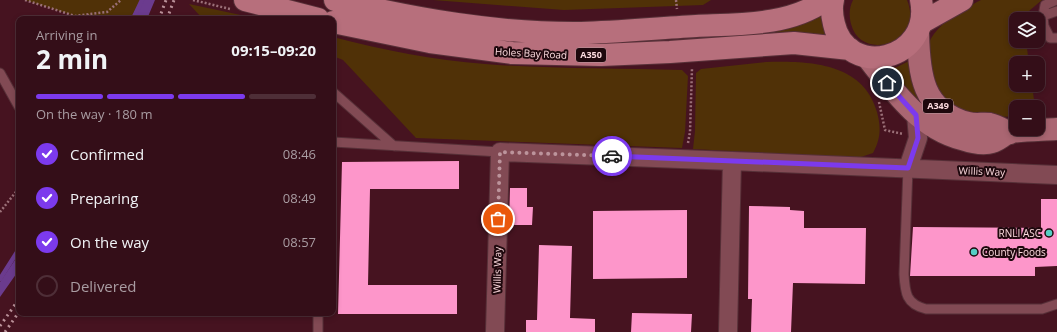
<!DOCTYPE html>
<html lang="en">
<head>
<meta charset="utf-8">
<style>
  :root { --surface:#340e18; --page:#3c1721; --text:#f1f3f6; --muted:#a99ca2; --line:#4e2e37; --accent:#7c3aed }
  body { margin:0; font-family:"Open Sans",sans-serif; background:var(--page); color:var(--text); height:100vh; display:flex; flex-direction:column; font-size:15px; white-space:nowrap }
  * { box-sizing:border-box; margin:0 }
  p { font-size:13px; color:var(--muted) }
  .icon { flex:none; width:22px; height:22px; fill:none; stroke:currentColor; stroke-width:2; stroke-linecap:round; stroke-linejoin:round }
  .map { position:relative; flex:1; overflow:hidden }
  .drawer { position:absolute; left:16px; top:16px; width:320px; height:300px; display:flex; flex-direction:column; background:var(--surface); border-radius:8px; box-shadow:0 2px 6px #0003,0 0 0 1px var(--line) }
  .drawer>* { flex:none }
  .buttons { position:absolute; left:1009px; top:12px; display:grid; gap:8px }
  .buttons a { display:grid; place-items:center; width:36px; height:36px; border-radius:8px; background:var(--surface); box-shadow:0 2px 6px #0003,0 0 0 1px var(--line); font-size:20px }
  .pin { position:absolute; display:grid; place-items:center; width:34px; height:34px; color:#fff; margin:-17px; border:2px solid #fff; border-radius:50%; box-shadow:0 1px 4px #0007 }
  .courier { position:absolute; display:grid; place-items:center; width:40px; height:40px; margin:-20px; border:3px solid #7c3aed; border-radius:50%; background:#fff; color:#222; box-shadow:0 1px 5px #0007 }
  .headline em { font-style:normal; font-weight:700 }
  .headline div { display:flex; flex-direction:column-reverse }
  .headline { display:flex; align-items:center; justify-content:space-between; height:68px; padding:0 20px }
  h1 { font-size:26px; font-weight:700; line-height:30px }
  .bar { display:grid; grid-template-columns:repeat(4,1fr); gap:6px 4px; align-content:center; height:48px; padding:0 20px }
  .bar i { height:5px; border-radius:3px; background:var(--line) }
  .bar .active { background:var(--accent) }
  .bar p { grid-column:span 4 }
  ol { padding:0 20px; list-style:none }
  li { display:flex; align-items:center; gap:12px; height:44px }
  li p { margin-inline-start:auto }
  li .icon { padding:4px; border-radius:50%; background:var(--accent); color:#fff; stroke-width:4 }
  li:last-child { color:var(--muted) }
  li i { width:22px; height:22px; border:2px solid var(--line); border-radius:50% }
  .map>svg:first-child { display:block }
</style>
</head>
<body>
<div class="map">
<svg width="1057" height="332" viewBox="0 0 1057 332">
  <rect width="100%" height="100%" fill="#461320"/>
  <!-- green -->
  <path fill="#503107" d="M25,0H142L130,19L75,16Z
    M433,0H711L703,5L564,10Z
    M853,0H907C925,43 861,63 851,24C849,15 849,8 853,0Z
    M981,0H1042L1023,16V19H1016V41H1026L1029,63H1016V85H1032L1035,107H1016V116L985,118L971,117L937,97C934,85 927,71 926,58C925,29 960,11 981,0Z
    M189,4L259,19H203Z
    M825,11L830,37L792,32L765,34V28Z
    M333,37C383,50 434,60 485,64C550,69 616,68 682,70L688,76L685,132L682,148L416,138L343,60L333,56Z
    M913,59L934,120L899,82L890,69L897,67Z
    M766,62C808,61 863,62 877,112C881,127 881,138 873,153L858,158L693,149L695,131L696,73L701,69Z"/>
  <!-- water -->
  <path fill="#6b3b8e" d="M142,0H155L147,19H130Z
    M19,254V270L0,297V282Z"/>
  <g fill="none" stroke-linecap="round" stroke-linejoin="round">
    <!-- stream -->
    <path stroke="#6b3b8e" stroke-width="4.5" d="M133,19L142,0
      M0,279L19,249"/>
  </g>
  <!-- building -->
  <path fill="#fd96ca" d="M459,161V189H370L368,285H457V314H338L342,162Z
    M510,188H527V207H533L532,225H509Z
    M1041,199H1057V266L1035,267V276H910L913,227L1041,228Z
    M749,206L790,207V210L804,211V228H866L865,284L793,283L791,332H751L752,299H748Z
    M687,210V278L593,279V211Z
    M539,245L572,246L570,318L595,319V332H526V320H537Z
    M632,313L692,314L691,332H631Z"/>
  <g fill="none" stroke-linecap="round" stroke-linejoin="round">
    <defs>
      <path id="service" d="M1057,11L1043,16L1044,26L1050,38H1057
        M1043,16L1045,5L1057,0
        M0,73L19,107
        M333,92L394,146
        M333,142L500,152
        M908,168L904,274C905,293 906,304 926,309H1042L1057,304
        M318,332V313"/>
      <path id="minor" d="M908,168L918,138L916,115
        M495,332L500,152L732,161
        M728,332L732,161L1057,175"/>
      <path id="primary" d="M918,33C919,74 922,111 968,123C976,125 983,123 990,124C996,125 1004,130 1010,133
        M867,57C893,90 919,128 962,139C971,142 983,145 992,142C999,140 1004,134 1011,132C1026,130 1042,130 1057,129"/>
      <path id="trunk" d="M245,0L318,19
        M335,0C415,19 498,34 581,33C619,32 658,28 696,26C738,24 789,26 825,0
        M833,0C831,8 832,16 834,24C847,80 933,61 921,0
        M333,22L430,42L512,53L601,55L670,52L794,43L850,49
        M921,23L962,0"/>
    </defs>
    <!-- service casing -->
    <use href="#service" stroke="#573038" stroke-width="11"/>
    <!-- minor casing -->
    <use href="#minor" stroke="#573038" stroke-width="20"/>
    <!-- primary casing -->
    <use href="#primary" stroke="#573038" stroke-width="24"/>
    <!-- trunk casing -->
    <use href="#trunk" stroke="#573038" stroke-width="24"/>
    <!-- path -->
    <path stroke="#9b7078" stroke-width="2.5" stroke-dasharray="2 2" stroke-linecap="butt" d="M25,0L75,16L107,12L121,0
      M193,0L230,9
      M676,0L677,9
      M87,19L88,14
      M879,102L885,130L903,134
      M688,143L690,132L692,68
      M0,212L19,188"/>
    <!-- service -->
    <use href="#service" stroke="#824a54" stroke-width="9"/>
    <!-- minor -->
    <use href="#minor" stroke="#824a54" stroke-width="18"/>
    <!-- primary -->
    <use href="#primary" stroke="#aa6672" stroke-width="22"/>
    <!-- trunk -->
    <use href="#trunk" stroke="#b76f7c" stroke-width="22"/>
    <!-- rail -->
    <path stroke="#bb929a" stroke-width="3" stroke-dasharray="2 4" stroke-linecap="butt" d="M159,19L166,0
      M167,19L174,0
      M0,326L19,299
      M5,332L19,312"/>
  </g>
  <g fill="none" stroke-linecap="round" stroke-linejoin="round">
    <!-- done -->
    <path stroke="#bc949c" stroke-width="4" stroke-dasharray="0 7.2" d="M498,219L500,152L612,156"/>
    <!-- route -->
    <path stroke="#7c3aed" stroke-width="5" d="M612,156L908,168L918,138L916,115L887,83"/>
  </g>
  <!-- markers -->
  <g fill="#55cec5" stroke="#1e080d" stroke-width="1.5">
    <circle cx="1049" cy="233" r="4"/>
    <circle cx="974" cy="252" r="4"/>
  </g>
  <g text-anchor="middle" stroke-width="4" stroke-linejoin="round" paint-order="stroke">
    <!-- shield labels -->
    <g fill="#1e080d" stroke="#b99b9f" stroke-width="1">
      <rect x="576" y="48" width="30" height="14" rx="3"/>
      <rect x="923" y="99" width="30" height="14" rx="3"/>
    </g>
    <g font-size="9" font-weight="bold" fill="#fcdade">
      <text x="591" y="58">A350</text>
      <text x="938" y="109">A349</text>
    </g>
    <!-- street labels -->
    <g font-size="10" fill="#fcdade" stroke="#1e080d">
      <text transform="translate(531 53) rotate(3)" y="4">Holes Bay Road</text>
      <text transform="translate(982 171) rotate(2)" y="4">Willis Way</text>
      <text transform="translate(497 270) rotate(-89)" y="4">Willis Way</text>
    </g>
    <!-- poi labels -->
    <g font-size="10" fill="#fcdade" stroke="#1e080d" text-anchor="end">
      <text x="1041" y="237">RNLI ASC</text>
      <text x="982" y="256" text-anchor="start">County Foods</text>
    </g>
  </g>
</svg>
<div class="buttons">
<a><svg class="icon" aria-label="layers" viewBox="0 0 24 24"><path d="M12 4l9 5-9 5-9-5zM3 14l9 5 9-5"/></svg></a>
<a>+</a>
<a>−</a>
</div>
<div class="pin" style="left:498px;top:219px;background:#ea580c"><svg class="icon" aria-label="bag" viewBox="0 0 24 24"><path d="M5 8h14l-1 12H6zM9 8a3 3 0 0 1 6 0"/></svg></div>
<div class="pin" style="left:887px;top:83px;background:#1f2937"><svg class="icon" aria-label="home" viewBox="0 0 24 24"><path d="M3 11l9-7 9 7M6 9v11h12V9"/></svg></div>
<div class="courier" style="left:612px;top:156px"><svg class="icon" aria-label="car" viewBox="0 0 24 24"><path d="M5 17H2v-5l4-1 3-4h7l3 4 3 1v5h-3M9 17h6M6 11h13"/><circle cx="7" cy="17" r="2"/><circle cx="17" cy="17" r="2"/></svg></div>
<section class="drawer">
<div class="headline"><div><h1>2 min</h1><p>Arriving in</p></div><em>09:15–09:20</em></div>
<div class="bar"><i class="active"></i><i class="active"></i><i class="active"></i><i></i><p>On the way · 180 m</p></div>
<ol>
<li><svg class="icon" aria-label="check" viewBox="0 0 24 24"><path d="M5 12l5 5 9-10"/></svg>Confirmed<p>08:46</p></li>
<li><svg class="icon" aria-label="check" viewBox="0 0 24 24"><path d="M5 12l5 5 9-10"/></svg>Preparing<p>08:49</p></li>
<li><svg class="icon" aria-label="check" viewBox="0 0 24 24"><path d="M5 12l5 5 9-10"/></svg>On the way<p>08:57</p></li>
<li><i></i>Delivered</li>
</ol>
</section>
</div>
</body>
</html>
